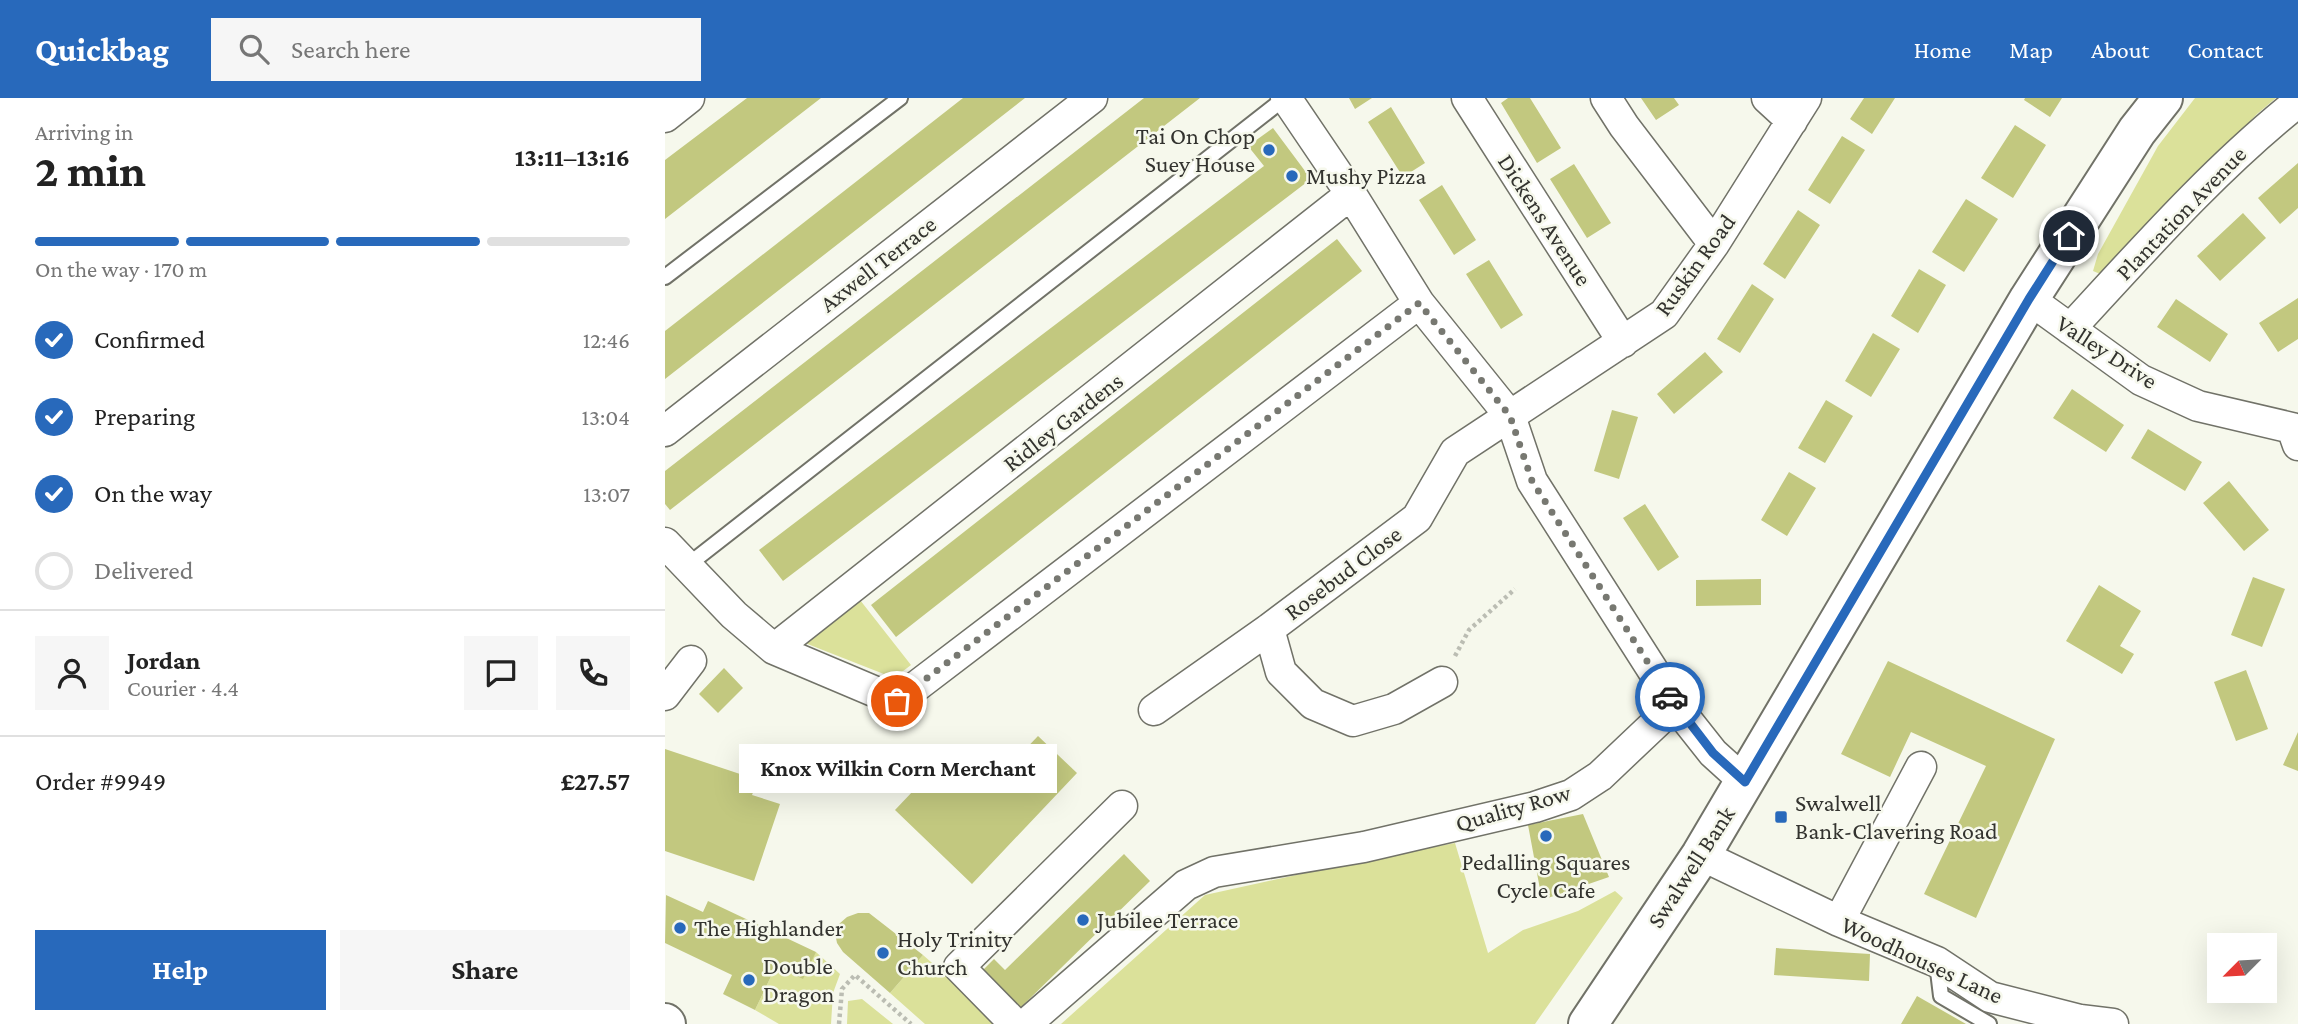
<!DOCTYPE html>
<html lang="en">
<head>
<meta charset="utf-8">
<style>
  :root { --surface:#fff; --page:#f6f6f6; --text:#222; --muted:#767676; --line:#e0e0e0; --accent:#2869bb }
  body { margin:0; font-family:"Crimson Pro",serif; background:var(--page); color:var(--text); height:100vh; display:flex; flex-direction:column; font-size:26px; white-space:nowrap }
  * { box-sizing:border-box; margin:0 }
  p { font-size:23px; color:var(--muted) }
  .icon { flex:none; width:38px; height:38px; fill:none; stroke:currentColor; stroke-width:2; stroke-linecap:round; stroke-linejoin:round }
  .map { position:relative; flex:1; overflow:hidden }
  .sheet { display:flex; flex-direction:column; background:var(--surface); width:665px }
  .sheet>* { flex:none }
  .needle { width:46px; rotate:246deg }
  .tools { position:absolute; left:1542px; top:835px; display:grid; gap:14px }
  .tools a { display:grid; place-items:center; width:70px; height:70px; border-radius:0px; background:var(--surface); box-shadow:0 7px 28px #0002; font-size:35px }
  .pin { position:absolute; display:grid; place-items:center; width:60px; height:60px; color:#fff; margin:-30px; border:4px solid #fff; border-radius:50%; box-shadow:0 2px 7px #0007 }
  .courier { position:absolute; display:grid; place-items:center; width:70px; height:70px; margin:-35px; border:5px solid #2869bb; border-radius:50%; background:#fff; color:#222; box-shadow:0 2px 9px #0007 }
  .bubble { position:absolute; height:49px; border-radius:0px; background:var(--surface); box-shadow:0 7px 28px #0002; font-size:23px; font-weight:700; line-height:49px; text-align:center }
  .summary em { font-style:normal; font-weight:700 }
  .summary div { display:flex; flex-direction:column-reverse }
  .summary { display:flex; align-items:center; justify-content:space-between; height:119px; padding:0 35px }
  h1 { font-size:46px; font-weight:700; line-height:52px }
  .bar { display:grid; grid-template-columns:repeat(4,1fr); gap:10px 7px; align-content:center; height:84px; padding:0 35px }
  .bar i { height:9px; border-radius:5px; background:var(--line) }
  .bar .selected { background:var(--accent) }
  .bar p { grid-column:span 4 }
  .line { display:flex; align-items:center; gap:18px; padding:0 35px; border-top:2px solid var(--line) }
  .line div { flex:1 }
  .round { display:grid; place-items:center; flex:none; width:74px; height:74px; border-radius:0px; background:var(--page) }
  ol { padding:0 35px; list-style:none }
  li { display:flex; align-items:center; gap:21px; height:77px }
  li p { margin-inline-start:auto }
  li .icon { padding:7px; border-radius:50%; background:var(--accent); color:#fff; stroke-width:4 }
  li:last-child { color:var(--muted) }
  li i { width:38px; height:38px; border:4px solid var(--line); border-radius:50% }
  .action { display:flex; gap:14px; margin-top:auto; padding:14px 35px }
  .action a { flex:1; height:80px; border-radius:0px; background:var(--accent); color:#fff; font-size:28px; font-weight:700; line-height:80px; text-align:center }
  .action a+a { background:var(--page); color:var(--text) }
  header { display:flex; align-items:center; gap:42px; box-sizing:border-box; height:98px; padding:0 35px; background:var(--accent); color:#fff }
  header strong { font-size:33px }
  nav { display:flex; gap:38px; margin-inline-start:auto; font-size:24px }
  .search { width:490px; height:63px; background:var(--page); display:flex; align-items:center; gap:18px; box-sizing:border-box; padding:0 24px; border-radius:0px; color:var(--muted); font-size:26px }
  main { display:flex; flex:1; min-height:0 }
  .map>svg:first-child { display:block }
</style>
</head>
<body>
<header>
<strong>Quickbag</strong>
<div class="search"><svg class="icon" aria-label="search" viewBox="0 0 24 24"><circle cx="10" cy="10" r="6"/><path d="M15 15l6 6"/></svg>Search here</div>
<nav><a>Home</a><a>Map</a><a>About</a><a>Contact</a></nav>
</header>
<main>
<section class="sheet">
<div class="summary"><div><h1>2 min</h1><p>Arriving in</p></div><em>13:11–13:16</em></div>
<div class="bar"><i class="selected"></i><i class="selected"></i><i class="selected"></i><i></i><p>On the way · 170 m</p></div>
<ol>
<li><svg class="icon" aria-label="check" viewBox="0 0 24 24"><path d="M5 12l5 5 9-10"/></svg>Confirmed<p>12:46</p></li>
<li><svg class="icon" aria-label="check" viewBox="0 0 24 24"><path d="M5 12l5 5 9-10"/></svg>Preparing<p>13:04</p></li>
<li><svg class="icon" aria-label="check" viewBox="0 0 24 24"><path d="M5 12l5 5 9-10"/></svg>On the way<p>13:07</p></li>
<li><i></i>Delivered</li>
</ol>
<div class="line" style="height:126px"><a class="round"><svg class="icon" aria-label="person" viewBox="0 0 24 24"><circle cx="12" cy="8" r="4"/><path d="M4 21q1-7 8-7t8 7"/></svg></a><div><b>Jordan</b><p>Courier · 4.4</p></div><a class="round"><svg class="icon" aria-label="chat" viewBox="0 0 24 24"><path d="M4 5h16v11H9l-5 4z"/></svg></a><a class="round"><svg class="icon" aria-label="phone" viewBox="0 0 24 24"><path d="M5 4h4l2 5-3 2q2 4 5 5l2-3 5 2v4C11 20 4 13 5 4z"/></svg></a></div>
<div class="line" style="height:91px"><div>Order #9949</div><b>£27.57</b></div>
<div class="action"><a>Help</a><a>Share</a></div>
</section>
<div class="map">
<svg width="1633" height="926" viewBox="0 0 1633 926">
  <rect width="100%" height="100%" fill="#f6f8ec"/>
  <!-- green -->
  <path fill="#dbe19a" d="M1530,0H1611L1592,16L1440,178L1428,173L1433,156L1493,48Z
    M195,502L246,567L229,580L140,545Z
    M790,745L823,855L858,832L913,813L950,793L958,800L870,926H396L540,797L695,763Z
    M151,854L175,876L168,895L166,926H114L90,912L111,868Z
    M258,857L331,921L327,926H260L225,895Z
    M197,901L228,926H182L183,903Z"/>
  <!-- building -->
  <path fill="#c2c87f" d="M82,0H156L0,121V62Z
    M298,0H360L0,281V233Z
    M479,0H535L5,412L0,406V373Z
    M684,0H707L690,11Z
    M843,0H865L896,50L872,65L836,5Z
    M976,0H1009L1014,7L991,22Z
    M1199,0H1230L1207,36L1185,21Z
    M1360,0H1397L1385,19L1359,2Z
    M726,9L760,65L738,79L703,24Z
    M1350,27L1381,47L1348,100L1316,80Z
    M608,30L646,81L118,483L94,452L599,68L583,48Z
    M1177,38L1200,52L1165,106L1143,92Z
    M1633,65V110L1615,126L1593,100Z
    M909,66L946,125L922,140L885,81Z
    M777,87L811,142L789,157L754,102Z
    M1301,101L1333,121L1299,174L1267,154Z
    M1133,112L1155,127L1120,181L1098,166Z
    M1578,115L1601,140L1555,183L1532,158Z
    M672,141L697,173L231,539L206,507Z
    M824,162L858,217L836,231L801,176Z
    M1254,171L1281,187L1253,235L1226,218Z
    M1087,186L1109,201L1075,255L1052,241Z
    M1633,200V241L1613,254L1594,225Z
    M1511,201L1563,236L1545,264L1492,229Z
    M1208,235L1235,251L1206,299L1180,283Z
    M1040,254L1058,274L1009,316L992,296Z
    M1407,291L1459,327L1441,354L1388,320Z
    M1161,302L1188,318L1160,365L1133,350Z
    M947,312L973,319L954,381L929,373Z
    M1483,331L1537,364L1520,393L1466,360Z
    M1124,374L1151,390L1122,438L1096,422Z
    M1564,383L1604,432L1579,453L1538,405Z
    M980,406L1014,459L993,473L958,420Z
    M1588,479L1620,491L1597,549L1566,537Z
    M1096,481V507L1031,508V482Z
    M1434,487L1476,513L1455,548L1469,556L1457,576L1401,543Z
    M1223,563L1390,641L1311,820L1259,796L1321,668L1246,634L1225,679L1176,656Z
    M59,570L78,590L53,615L34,596Z
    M1581,572L1603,631L1571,643L1549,584Z
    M1633,634V673L1618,667Z
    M373,638L412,675L307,786L230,712L286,653L324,689Z
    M0,651L93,682L87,697L115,706L89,783L0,753Z
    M918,716L944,779L877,802L863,727Z
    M459,756L485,783L349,916L312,878L329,861L340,872Z
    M1,797L38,814L43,803L151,854L138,881L111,868L90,912L58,896L67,877L0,845Z
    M193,815H204L258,857L225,895L178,854L172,845L170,835L174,826L182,819Z
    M1111,850L1205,856L1204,883L1109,877Z
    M1252,898L1301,926H1236Z"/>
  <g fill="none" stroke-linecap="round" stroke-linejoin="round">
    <defs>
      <path id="lane" d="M0,179L235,0
        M23,467L620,0
        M1272,865L1276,898L1324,926"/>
      <path id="street" d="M621,0L686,96L754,205L845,318L867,383L1010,607L1048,655L1080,684
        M802,0L958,244
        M941,0L959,28L1049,146
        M1102,0L1127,23
        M0,19L24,0
        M1364,201L1476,282L1533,308L1627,330L1633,347
        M1405,231C1477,153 1549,71 1633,4
        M0,333L427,0
        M0,445L69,517L109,551L232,603L754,205
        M604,531L616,574L648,606L688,623L729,611L777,584
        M109,551L686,96
        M0,597L26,563
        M489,612L604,531L752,420L790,354L999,216L1049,146L1141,0
        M1036,757L1174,823L1272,864L1325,899L1415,922L1448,926
        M1174,823L1256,669
        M350,926L294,869L457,708
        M361,926L521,787L549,774L699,749L870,709L906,697L935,678L1010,607"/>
      <path id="secondary" d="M0,925L1,926
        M923,926L1036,757L1364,201L1472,33L1498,0"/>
    </defs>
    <!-- lane casing -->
    <use href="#lane" stroke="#717268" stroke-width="18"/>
    <!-- street casing -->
    <use href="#street" stroke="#717268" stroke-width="33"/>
    <!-- secondary casing -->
    <use href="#secondary" stroke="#717268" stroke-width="42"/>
    <!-- path -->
    <path stroke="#bbbdb3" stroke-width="4.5" stroke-dasharray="3.5 3.5" stroke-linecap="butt" d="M790,558L804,532L850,491
      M174,926L177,891L190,877L246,926"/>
    <!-- lane -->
    <use href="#lane" stroke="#fff" stroke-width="14"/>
    <!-- street -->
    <use href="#street" stroke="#fff" stroke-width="30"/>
    <!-- secondary -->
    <use href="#secondary" stroke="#fff" stroke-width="38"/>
  </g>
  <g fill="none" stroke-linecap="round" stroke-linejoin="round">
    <!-- done -->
    <path stroke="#777871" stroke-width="7" stroke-dasharray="0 12.6" d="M232,603L754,205L845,318L867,383L1005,599"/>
    <!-- route -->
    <path stroke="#2869bb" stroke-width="9" d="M1005,599L1048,655L1080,684L1364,201L1404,138"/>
  </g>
  <!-- markers -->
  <g fill="#2869bb" stroke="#f6f8ec" stroke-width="2.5">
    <circle cx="604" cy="52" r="7"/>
    <circle cx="627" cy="78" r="7"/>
    <rect x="1109" y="712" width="14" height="14" rx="3.5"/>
    <circle cx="881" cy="738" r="7"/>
    <circle cx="418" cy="822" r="7"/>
    <circle cx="15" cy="830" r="7"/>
    <circle cx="218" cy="855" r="7"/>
    <circle cx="84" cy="882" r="7"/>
  </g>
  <g text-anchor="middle" stroke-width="5" stroke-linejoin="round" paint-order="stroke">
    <!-- poi labels -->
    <g font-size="24" fill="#33332f" stroke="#f6f8ec" text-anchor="start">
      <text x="590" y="46" text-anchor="end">Tai On Chop<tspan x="590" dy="28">Suey House</tspan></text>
      <text x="641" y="86">Mushy Pizza</text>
      <text x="1130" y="713">Swalwell<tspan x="1130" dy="28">Bank-Clavering Road</tspan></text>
      <text x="881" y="772" text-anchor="middle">Pedalling Squares<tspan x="881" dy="28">Cycle Cafe</tspan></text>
      <text x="432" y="830">Jubilee Terrace</text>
      <text x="29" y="838">The Highlander</text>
      <text x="232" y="849">Holy Trinity<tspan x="232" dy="28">Church</tspan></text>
      <text x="98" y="876">Double<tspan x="98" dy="28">Dragon</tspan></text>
    </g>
    <!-- street labels -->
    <g font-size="24" fill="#33332f" stroke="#f6f8ec">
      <text transform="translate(1516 115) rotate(-46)" y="8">Plantation Avenue</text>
      <text transform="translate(880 122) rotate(57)" y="8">Dickens Avenue</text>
      <text transform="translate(213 166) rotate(-38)" y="8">Axwell Terrace</text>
      <text transform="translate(1030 167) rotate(-54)" y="8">Ruskin Road</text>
      <text transform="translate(1442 254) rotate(33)" y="8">Valley Drive</text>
      <text transform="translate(398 324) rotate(-38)" y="8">Ridley Gardens</text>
      <text transform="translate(678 475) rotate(-37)" y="8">Rosebud Close</text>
      <text transform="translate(848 710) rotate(-16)" y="8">Quality Row</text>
      <text transform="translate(1026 769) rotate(-57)" y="8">Swalwell Bank</text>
      <text transform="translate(1257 862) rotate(25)" y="8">Woodhouses Lane</text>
    </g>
  </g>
</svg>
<div class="tools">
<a><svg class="needle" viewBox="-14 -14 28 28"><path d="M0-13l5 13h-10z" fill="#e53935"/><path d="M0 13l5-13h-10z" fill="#767676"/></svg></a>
</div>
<div class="pin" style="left:232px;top:603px;background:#ea580c"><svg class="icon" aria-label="bag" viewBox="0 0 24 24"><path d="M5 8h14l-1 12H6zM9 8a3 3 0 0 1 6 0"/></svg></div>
<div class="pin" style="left:1404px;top:138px;background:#1f2937"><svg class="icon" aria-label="home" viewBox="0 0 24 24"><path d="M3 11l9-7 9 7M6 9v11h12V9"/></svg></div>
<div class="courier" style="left:1005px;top:599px"><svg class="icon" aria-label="car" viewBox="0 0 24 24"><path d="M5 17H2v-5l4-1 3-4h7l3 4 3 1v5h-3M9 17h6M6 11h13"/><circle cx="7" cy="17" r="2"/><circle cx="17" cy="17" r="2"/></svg></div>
<div class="bubble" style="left:74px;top:646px;width:318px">Knox Wilkin Corn Merchant</div>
</div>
</main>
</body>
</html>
